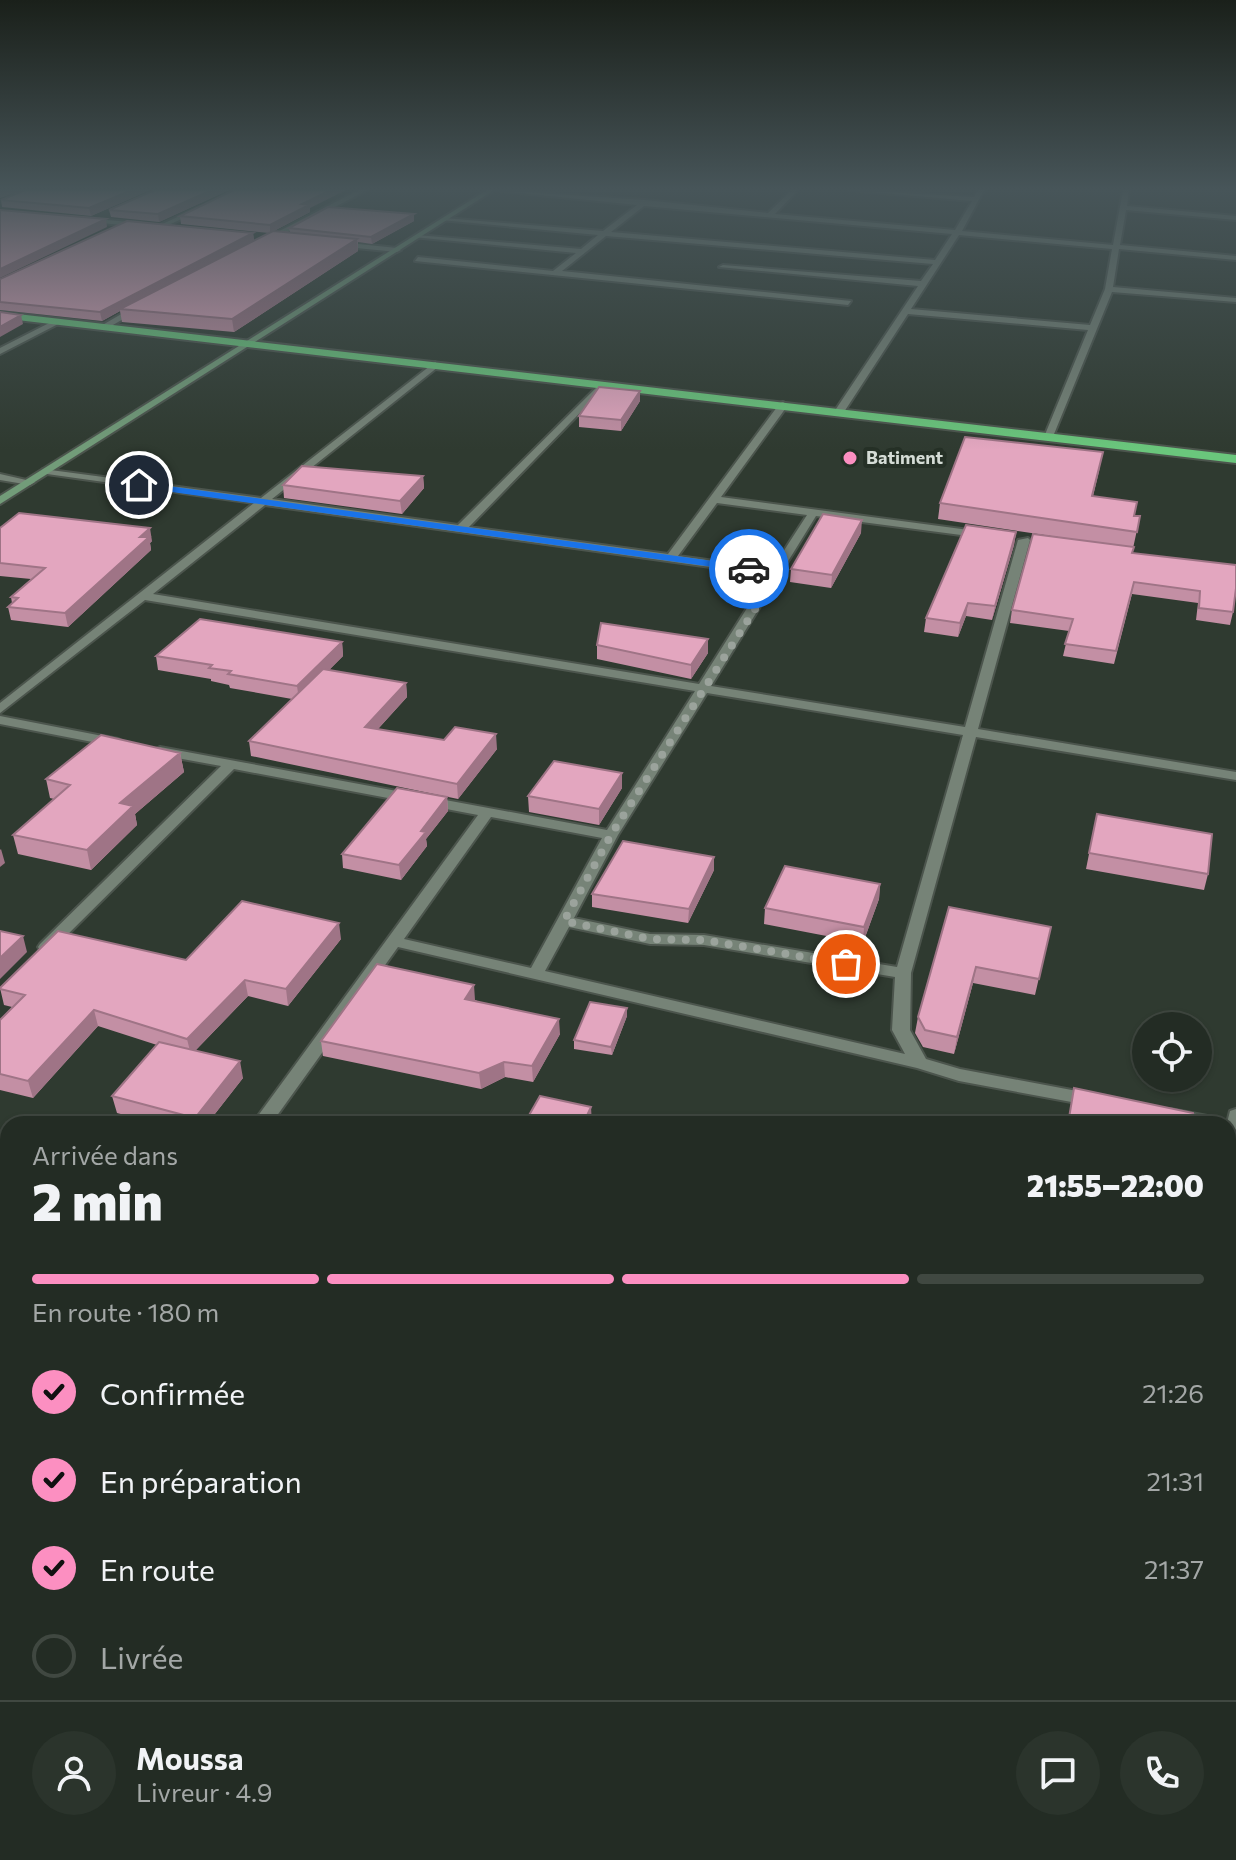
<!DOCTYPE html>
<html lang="fr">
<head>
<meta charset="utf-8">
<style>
  :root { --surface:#232c24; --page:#2b342c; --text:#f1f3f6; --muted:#a3a7a6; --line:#404841; --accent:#fc8fc1 }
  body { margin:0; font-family:Commissioner,sans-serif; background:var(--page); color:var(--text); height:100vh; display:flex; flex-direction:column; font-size:30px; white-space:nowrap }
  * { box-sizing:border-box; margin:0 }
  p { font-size:26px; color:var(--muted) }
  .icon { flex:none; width:44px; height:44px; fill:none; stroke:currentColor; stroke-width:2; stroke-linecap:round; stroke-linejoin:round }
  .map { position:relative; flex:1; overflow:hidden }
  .panel { position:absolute; left:0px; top:1116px; width:1236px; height:744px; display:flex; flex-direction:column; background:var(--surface); border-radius:24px 24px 0 0; box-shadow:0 2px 6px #0004,0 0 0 2px var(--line) }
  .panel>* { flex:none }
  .fabs { position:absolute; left:1132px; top:1012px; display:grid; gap:16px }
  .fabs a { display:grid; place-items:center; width:80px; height:80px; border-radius:50%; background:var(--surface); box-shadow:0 2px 6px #0004,0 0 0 2px var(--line); font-size:40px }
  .pin { position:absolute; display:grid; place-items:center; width:68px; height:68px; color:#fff; margin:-34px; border:4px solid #fff; border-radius:50%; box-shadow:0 2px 8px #0007 }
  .courier { position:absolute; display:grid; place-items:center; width:80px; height:80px; margin:-40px; border:6px solid #1a73e8; border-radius:50%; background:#fff; color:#222; box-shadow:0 2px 10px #0007 }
  .overview em { font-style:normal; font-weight:800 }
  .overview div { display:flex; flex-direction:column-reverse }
  .overview { display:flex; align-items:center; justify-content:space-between; height:136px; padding:0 32px }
  h1 { font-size:52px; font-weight:800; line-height:60px }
  .bar { display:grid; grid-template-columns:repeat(4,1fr); gap:12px 8px; align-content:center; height:96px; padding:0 32px }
  .bar i { height:10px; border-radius:6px; background:var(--line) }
  .bar .active { background:var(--accent) }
  .bar p { grid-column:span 4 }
  .line { display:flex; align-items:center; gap:20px; padding:0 32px; border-top:2px solid var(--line) }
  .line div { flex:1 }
  .round { display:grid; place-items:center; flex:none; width:84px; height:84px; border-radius:42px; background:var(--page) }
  ol { padding:0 32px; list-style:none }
  li { display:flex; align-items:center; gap:24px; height:88px }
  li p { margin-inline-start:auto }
  li .icon { padding:8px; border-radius:50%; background:var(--accent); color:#111; stroke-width:4 }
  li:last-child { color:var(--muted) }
  li i { width:44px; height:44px; border:4px solid var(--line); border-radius:50% }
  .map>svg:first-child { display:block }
</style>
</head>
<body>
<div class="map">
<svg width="1236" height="1860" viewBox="0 0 1236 1860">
  <rect width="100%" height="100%" fill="#2f3a30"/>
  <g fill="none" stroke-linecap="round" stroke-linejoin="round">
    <defs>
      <path id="minor" d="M359,190H367L265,244L258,242Z
        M492,190L645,200L768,213L792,190H798L775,214L955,230L972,201L849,190L974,197L978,190H984L962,231L1113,245L1123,190H1129L1127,206L1236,216V220L1126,210L1120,245L1236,256V260L1119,249L1113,287L1236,298V302L1112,292L1052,439L1044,437L1088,330L908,314L844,412L839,415L834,412L918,286L719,267L723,265L921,281L933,264L606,236L562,271L851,301L848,305L415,261L418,257L553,271L576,253L413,237L417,235L581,249L598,235L441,220L444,218L603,231L637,205ZM644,206L952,234L935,260L611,232ZM959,235L1112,249L1105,289L1090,325L911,309Z
        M199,207L201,210L162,228L156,227Z
        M84,218L141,223L145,225L141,227L82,221Z
        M339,242L397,248L401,250L397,252L336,246Z
        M137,305L144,307L106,329L99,327Z
        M55,320L62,322L0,354V348Z
        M435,362L439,365L438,367L272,499L458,525L602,382L607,385L605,387L469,527L668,554L780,403L783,402L788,405L721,497L984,532L989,535L984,538L816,516L782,571L784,573L779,576L711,686L965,727L1018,540L1028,538L1030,540L978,729L1236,772V780L976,737L911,973L910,1030L926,1059L960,1069L1093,1094L1099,1096L1102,1100L1099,1104L1093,1106L959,1081L917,1068L398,947L271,1124H252L478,815L234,769L52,950H40L38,947L40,944L221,766L155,754L153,751L160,747L607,830L695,691L145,600L0,713V703L254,503L47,474L43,473V469L261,498ZM717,503L807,515L772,569L678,556ZM265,505L768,575L699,684L153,594ZM707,693L963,735L897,967L704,935L650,934L574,918L618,835ZM491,817L602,838L531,968L404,939ZM569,927L650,944L704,945L895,977L892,1030L905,1054L545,971Z
        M0,474L35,482L30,485L0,480Z
        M0,716L118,739L125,743L118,747L0,724Z
        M1170,1109L1218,1118L1227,1123L1230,1111L1236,1109V1153L1228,1148V1124H1184L1164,1119L1161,1115L1164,1111Z
        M0,1134L8,1136V1150L0,1148Z
        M1236,1440V1601L1228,1604V1443Z
        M0,1556L8,1559V1581L0,1578Z
        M1228,1661L1236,1664V1688L1228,1685Z
        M1228,1841L1232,1842L1236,1860H1208V1852H1228Z
        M241,1852H269L266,1860H238Z"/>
      <path id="secondary" d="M487,190H494L0,504V496Z"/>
      <path id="trunk" d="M0,312L1236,455V463L0,318Z"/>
    </defs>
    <!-- minor casing -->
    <use href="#minor" stroke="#4c554d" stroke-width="4"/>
    <!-- secondary casing -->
    <use href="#secondary" stroke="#4c554d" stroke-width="4"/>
    <!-- trunk casing -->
    <use href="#trunk" stroke="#4c554d" stroke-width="4"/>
    <!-- minor -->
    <use href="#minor" fill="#768377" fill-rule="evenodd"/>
    <!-- secondary -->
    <use href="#secondary" fill="#729c79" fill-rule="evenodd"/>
    <!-- trunk -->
    <use href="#trunk" fill="#6ac67c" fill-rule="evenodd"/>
  </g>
  <!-- wall -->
  <path fill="#c38fa4" d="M0,190H150L91,216L2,207L1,200L21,192Z
    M155,190H229L159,222L111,217L109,210Z
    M310,208V212L274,231L290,232L289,228L414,214V221L372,244L358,242V251L234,332L122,322L120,311L102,321L0,310V279L253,233L254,241L269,233L181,224L180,216Z
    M640,391V401L621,431L579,427V416Z
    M1100,467L1093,496L1134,516H1140L1132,553L1236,565L1233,612L1230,625L1196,620L1198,603L1132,594L1114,664L1063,656L1069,631L1010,623L1012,610L1119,546L938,519L940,503Z
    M423,476L424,488L402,514L284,498L283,485Z
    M0,528L152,541L150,543L151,550L68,627L11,620L8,607L12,603L11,597L31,579L0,576Z
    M1016,532L1014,545L992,620L966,616L958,637L924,632L926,618Z
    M861,533L831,588L790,582L791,569Z
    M708,639V653L691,679L597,659V645Z
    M342,642L343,656L329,670L406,683L407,697L378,729L497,749L458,799L251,756L249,741L292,699L230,688L229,685L211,681V679L158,670L156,656Z
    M180,753L184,772L135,814L137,825L91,870L18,854L13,835L54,799L50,798L46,779Z
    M622,773V788L599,825L529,812L528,796Z
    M447,797L448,811L426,839L427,846L401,880L343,868L342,854Z
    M1097,814L1208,874L1204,890L1086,869Z
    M714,870L688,923L592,907V894Z
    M880,884L879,899L863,943L764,924L765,908Z
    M949,907L1047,943L1035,995L973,983L954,1054L923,1047L915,1033L918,1017Z
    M341,939L288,1006L248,996L195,1051L243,1078L207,1124H158L117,1113L112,1096L157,1045L98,1026L33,1098L0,1090V1020L12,1007L4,1005L0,988L186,960Z
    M475,1000L560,1034L533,1082L505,1077L481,1089L323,1056L321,1041Z
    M627,1008V1016L612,1055L574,1049V1040Z
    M8,1374V1526L0,1523V1380Z
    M8,1599V1780L0,1777V1606Z"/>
  <!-- shaded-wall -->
  <path fill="#9f7486" d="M0,190H27L0,198Z
    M132,190H150L91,216L89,208Z
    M212,190H229L159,222L158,214Z
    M331,190H346L310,208V212L270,233V225L302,204Z
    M414,214V221L372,244L371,237Z
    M106,219L107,227L0,278V269Z
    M253,233L254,241L120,309V311L102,321L100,312Z
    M357,239L358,251L234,332L232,319Z
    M21,315L23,324L0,337V327Z
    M640,391V401L621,431V420Z
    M423,476L424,488L402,514L400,501Z
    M862,520L861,533L831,588L832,575Z
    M150,528L152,541L150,543L151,550L68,627L65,613Z
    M1016,532L1014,545L992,620L995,606Z
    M968,603L966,616L958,637L960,623Z
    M708,639V653L691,679V665Z
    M342,642L343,656L299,700L297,686Z
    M406,683L407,697L366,742L365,727Z
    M496,734L497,749L458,799L457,784Z
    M180,753L184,772L135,814L137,825L91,870L87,850L120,803Z
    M622,773V788L599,825V809Z
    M447,797L448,811L426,839L427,846L401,880L399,865L421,831Z
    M1,849L5,863L0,867V850Z
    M714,857V870L688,923L689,909Z
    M880,884L879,899L863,943L864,927Z
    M339,923L341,939L288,1006L286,989Z
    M23,936L27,952L0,979V958Z
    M976,967L973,983L954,1054L957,1037Z
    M245,980L248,996L191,1055L187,1039Z
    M474,985L475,1000L466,1014L465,999Z
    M627,1008V1016L612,1055L611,1047Z
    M94,1010L98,1026L33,1098L28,1081Z
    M559,1019L560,1034L533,1082L532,1066Z
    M240,1061L243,1078L207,1124H197L195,1118Z
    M504,1062L505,1077L481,1089L479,1073Z
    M591,1107L592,1124H583Z
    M7,1257L8,1289L0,1298V1265Z"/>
  <!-- building -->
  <path fill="#e3a6bf" stroke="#9f7486" stroke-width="2" d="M25,190H132L89,208L1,200Z
    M155,190H212L158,214L109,210Z
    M234,190H331L302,204L309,205L270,225L180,216Z
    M328,207L414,214L371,237L289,228Z
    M0,210L106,219L0,269Z
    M127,221L253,233L100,312L0,302V279Z
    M273,231L357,239L232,319L120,309Z
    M0,312L21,315L0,327Z
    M599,387L640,391L621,420L579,416Z
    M965,437L1103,452L1092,496L1137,502L1134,516H1140L1137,532L940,503Z
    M302,466L423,476L400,501L283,485Z
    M19,513L150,528L140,537H149L65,613L8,607L18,598L11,597L45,568L0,563V528Z
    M823,514L862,520L832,575L791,569Z
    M966,525L1016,532L995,606L968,603L960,623L926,618Z
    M1033,534L1134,547L1132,553L1236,565V588L1233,612L1199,608L1200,591L1134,582L1116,651L1065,644L1073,619L1012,610Z
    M200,619L342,642L297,686L228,674L231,671L209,668L212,665L156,656Z
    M601,623L708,639L691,665L597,645Z
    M323,669L406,683L365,727L444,740L455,727L496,734L457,784L249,741Z
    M101,735L180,753L120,803L133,806L87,850L13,835L70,785L46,779Z
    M554,761L622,773L599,809L528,796Z
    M397,788L447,797L421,831L426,832L399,865L342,854Z
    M1097,814L1212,834L1208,874L1089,853Z
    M623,841L714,857L689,909L592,894Z
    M785,866L880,884L864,927L765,908Z
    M242,901L339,923L286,989L245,980L187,1039L94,1010L28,1081L0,1074V1020L25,995L0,989V988L58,931L186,960Z
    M949,907L1051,927L1039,979L976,967L957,1037L925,1030L918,1017Z
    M0,931L23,936L0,958Z
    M377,964L474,985L465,999L559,1019L532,1066L504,1062L479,1073L321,1041Z
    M590,1002L627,1008L611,1047L574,1040Z
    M159,1042L240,1061L195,1118L112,1096Z
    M1074,1088L1193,1113L1192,1124H1068Z
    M540,1096L591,1107L583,1124H524Z
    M0,1255L7,1257L0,1265Z
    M6,1373L8,1374V1508L0,1505V1380Z
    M5,1599H8V1762L0,1759V1606Z"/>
  <!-- sky -->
  <linearGradient id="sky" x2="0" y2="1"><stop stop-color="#1a201a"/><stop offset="0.42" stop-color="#475559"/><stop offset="1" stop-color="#475559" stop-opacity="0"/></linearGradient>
  <rect width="1236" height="450" fill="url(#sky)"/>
  <!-- route -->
  <path fill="#1a73e8" d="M139,482L749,566L754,569L749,572L136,487Z"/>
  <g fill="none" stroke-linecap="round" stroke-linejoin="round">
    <!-- done -->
    <path stroke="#9ba39c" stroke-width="8" stroke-dasharray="0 14.4" d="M749,569L778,573L611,835L564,921L650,939L704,940L846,964"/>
  </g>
  <!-- markers -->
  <circle fill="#fc8fc1" stroke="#253026" stroke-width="3" cx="850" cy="458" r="8"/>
  <g text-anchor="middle" stroke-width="8" stroke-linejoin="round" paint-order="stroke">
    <!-- far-poi labels -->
    <g font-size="18" font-weight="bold" fill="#d5dcd6" stroke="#253026" text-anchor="start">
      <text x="866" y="464">Batiment</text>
    </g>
  </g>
</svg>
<div class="fabs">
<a><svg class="icon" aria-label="locate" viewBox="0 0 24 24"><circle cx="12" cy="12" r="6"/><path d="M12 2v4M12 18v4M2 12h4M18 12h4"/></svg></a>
</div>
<div class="pin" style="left:846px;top:964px;background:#ea580c"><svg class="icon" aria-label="bag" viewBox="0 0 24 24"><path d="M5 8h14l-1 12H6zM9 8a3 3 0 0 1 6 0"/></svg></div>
<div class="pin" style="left:139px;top:485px;background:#1f2937"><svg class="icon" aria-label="home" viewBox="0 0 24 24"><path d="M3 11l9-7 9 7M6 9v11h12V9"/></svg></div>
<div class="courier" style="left:749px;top:569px"><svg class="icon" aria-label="car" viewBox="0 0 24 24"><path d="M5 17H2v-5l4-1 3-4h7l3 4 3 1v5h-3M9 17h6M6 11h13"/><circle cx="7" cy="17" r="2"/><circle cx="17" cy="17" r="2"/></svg></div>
<section class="panel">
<div class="overview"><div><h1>2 min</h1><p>Arrivée dans</p></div><em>21:55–22:00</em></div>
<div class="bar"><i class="active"></i><i class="active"></i><i class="active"></i><i></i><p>En route · 180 m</p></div>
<ol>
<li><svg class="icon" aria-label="check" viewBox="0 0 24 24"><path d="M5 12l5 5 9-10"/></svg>Confirmée<p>21:26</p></li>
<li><svg class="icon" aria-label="check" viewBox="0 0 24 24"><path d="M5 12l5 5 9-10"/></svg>En préparation<p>21:31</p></li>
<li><svg class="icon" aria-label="check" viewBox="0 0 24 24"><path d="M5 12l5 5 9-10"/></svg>En route<p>21:37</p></li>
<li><i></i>Livrée</li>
</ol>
<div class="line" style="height:144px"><a class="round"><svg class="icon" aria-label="person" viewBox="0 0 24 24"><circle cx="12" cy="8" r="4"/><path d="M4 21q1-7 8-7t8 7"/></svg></a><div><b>Moussa</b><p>Livreur · 4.9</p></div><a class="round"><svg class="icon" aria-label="chat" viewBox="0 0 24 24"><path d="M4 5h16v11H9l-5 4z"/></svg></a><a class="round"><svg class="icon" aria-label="phone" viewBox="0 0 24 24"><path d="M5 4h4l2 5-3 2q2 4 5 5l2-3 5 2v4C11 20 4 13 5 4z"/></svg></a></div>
</section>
</div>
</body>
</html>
